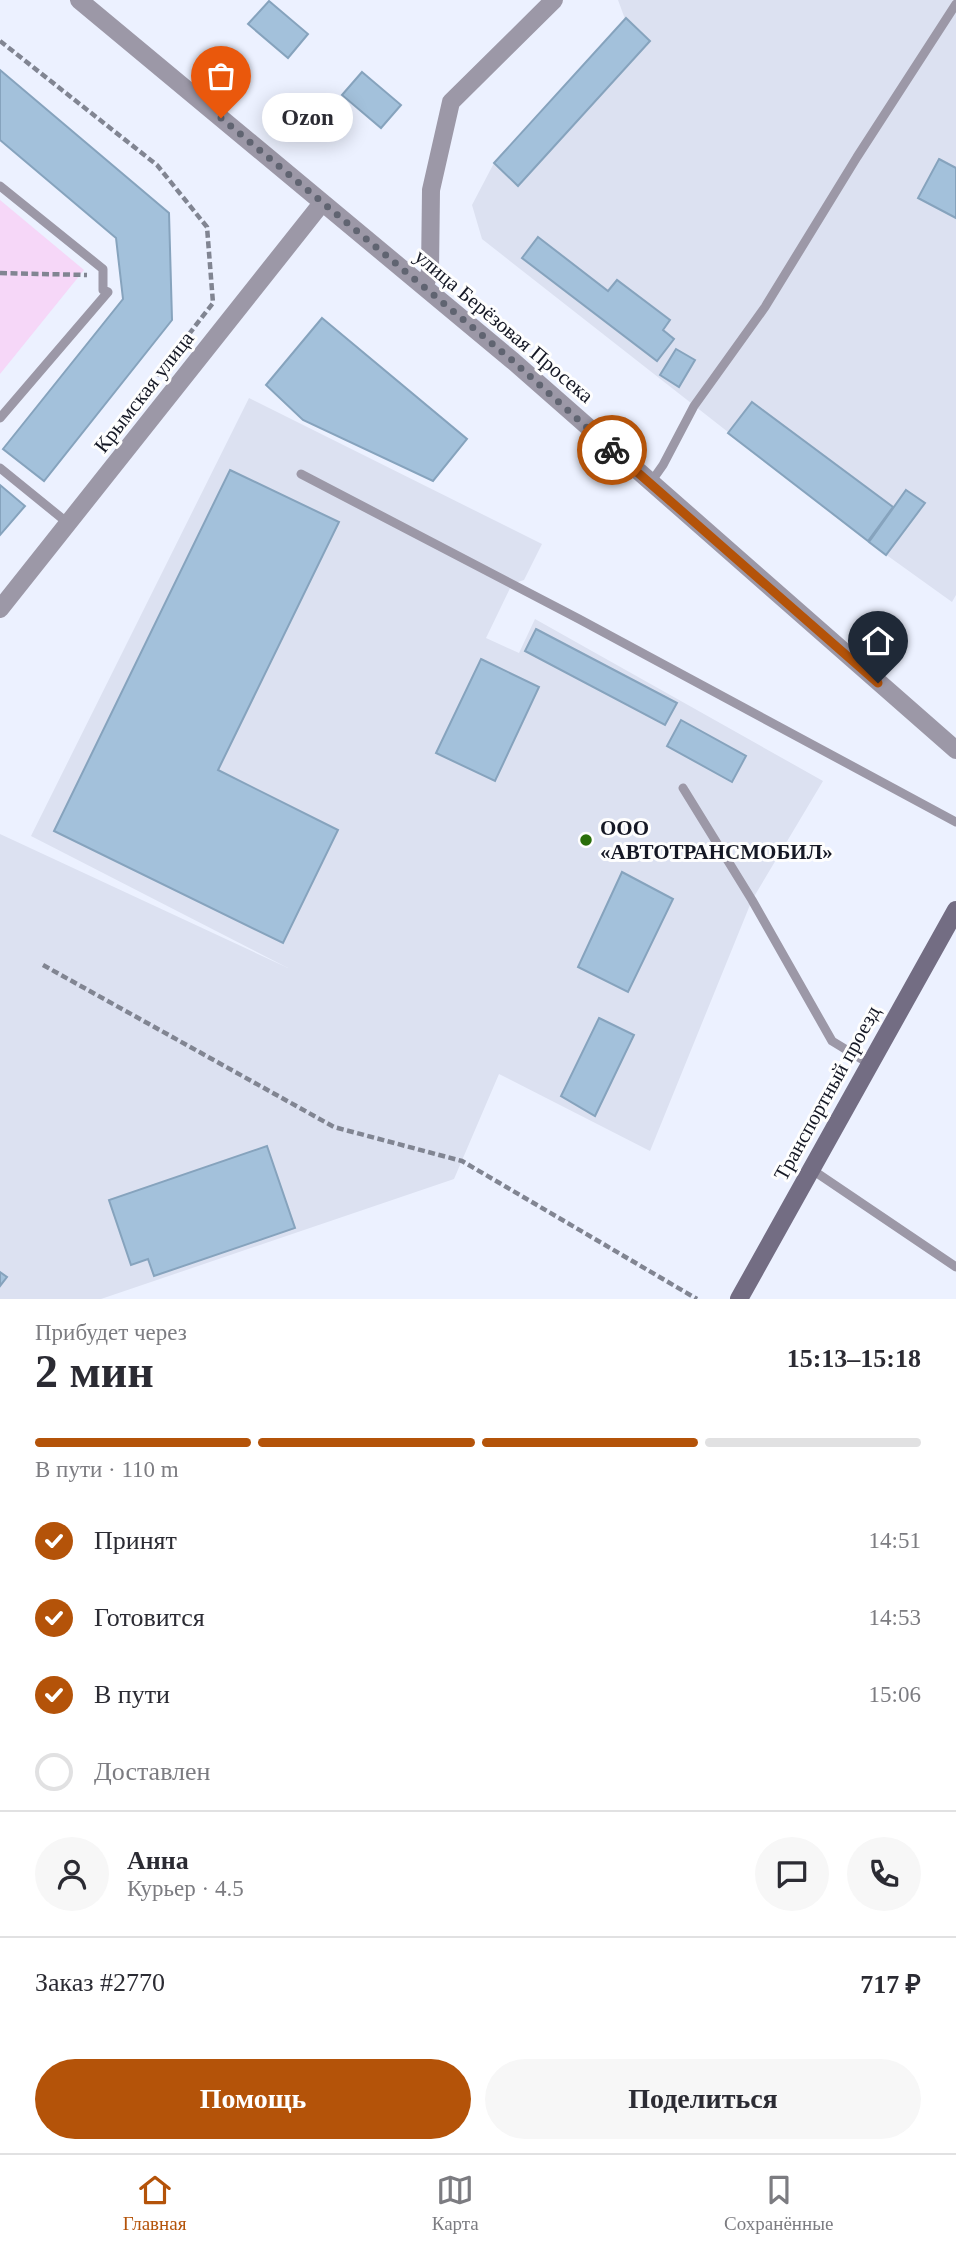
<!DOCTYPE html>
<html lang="ru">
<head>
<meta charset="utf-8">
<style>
  :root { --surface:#fff; --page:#f7f7f7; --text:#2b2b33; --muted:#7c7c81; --line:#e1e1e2; --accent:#b45309 }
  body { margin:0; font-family:"Times New Roman",serif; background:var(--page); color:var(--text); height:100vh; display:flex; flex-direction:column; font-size:26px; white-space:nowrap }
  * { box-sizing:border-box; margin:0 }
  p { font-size:23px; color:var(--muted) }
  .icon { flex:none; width:38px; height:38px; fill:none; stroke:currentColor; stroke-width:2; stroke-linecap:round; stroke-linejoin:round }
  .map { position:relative; height:1299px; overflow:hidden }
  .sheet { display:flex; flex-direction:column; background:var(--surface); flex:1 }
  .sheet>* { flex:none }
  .pin { position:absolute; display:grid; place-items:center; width:60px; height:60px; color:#fff; margin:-72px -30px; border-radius:50% 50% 50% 0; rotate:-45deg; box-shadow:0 0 7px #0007 }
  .pin .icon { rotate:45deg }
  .courier { position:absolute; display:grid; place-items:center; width:70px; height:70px; margin:-35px; border:5px solid #b45309; border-radius:50%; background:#fff; color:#222; box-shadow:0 2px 9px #0007 }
  .bubble { position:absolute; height:49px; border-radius:24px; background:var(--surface); box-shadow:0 4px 18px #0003; font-size:23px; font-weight:700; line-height:49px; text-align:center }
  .headline em { font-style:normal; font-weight:700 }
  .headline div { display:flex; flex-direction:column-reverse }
  .headline { display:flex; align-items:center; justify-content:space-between; height:119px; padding:0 35px }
  h1 { font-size:46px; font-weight:700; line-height:52px }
  .bar { display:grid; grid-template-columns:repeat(4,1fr); gap:10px 7px; align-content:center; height:84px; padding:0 35px }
  .bar i { height:9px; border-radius:5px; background:var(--line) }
  .bar .current { background:var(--accent) }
  .bar p { grid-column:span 4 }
  .line { display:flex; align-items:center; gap:18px; padding:0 35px; border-top:2px solid var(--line) }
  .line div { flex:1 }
  .round { display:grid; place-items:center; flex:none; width:74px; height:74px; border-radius:37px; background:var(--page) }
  ol { padding:0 35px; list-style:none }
  li { display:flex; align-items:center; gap:21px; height:77px }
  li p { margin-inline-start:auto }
  li .icon { padding:7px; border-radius:50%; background:var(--accent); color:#fff; stroke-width:4 }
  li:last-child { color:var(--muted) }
  li i { width:38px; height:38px; border:4px solid var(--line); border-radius:50% }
  .action { display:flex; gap:14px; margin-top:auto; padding:14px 35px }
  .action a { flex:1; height:80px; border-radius:42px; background:var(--accent); color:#fff; font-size:28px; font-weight:700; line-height:80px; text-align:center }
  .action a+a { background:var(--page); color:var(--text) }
  .tab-bar { display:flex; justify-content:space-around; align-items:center; height:98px; border-top:2px solid var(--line); background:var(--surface); font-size:19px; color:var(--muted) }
  .tab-bar a { display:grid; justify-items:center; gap:4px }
  .tab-bar .current { color:var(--accent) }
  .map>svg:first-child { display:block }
</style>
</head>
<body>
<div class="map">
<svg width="956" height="1299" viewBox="0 0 956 1299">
  <rect width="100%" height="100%" fill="#ecf1ff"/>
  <!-- built -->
  <path fill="#dce1f1" d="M618,0H956V595L952,602L867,541L482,239L472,205L494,163L625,19Z
    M249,398L542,544L524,580L512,584L486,638L519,653L535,619L823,781L752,900L650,1151L499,1074L454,1179L101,1299H0V834L288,968L31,836Z"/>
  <!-- green -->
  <path fill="#f6d7f8" d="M0,200L84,270L0,374Z"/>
  <!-- building -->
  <path fill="#a3c1db" stroke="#86a3bd" stroke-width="2" d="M269,1L308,34L288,58L248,24Z
    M626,18L650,41L518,186L494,163Z
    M0,70L169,213L172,320L44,481L3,449L123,299L116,238L0,140Z
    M362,72L401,105L381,128L342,95Z
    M939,159L956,168V218L918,198Z
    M538,237L608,291L617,280L670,320L663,330L674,339L657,361L522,258Z
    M322,318L467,439L433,481L303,420L266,385Z
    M676,349L695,360L679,387L660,375Z
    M752,402L893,507L868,541L728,433Z
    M230,470L339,522L218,770L338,830L283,943L54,831Z
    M0,485L25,506L0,535Z
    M906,490L925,503L886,555L869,542Z
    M536,629L677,703L665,725L525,651Z
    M481,659L539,687L495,781L436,753Z
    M681,720L746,756L732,782L667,746Z
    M622,872L673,899L628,992L578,967Z
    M599,1018L634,1035L595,1116L561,1096Z
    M267,1146L295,1228L154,1276L148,1259L131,1265L109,1200Z
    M0,1272L7,1277L0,1286Z"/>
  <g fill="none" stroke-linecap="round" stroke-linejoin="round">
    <!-- path -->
    <path stroke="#818592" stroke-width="4.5" stroke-dasharray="7 3.5" stroke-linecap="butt" d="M0,41L157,165L207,227L213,303L138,400
      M0,273L87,275
      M43,965L334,1127L462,1161L697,1299"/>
    <!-- lane -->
    <path stroke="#9c98a7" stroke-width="9" d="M0,186L103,269V290L108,292L0,418
      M0,468L69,524
      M301,474L579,619L956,822
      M651,482L663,465L694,406L765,307L857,157L956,4
      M683,788L752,900L832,1041L868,1063
      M811,1169L956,1267"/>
    <!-- street -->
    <path stroke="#9c98a7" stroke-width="18" d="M79,0L513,361L956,750
      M424,287L430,272L431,190L451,102L554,0
      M0,609L322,203"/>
    <!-- secondary -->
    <path stroke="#736d83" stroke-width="18" d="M739,1299L956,910"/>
  </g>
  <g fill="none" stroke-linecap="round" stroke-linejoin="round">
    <!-- done -->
    <path stroke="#606471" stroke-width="7" stroke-dasharray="0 12.6" d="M221,118L513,361L612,450"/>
    <!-- route -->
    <path stroke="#b45309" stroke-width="9" d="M612,450L878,683"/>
  </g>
  <!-- markers -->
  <circle fill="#296e0a" stroke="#fefefe" stroke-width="2.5" cx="586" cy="840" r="7"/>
  <g text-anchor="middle" stroke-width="6" stroke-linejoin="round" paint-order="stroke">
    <!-- street labels -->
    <g font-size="21" fill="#151825" stroke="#fefefe">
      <text transform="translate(504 326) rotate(40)" y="7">улица Берёзовая Просека</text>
      <text transform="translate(144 392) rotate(-52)" y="7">Крымская улица</text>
      <text transform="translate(827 1093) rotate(-61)" y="7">Транспортный проезд</text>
    </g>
    <!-- poi labels -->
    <g font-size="21" font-weight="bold" fill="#151825" stroke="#fefefe" text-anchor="start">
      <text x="600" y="835">ООО<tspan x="600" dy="24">«АВТОТРАНСМОБИЛ»</tspan></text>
    </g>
  </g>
</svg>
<div class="pin" style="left:221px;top:118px;background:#ea580c"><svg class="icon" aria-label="bag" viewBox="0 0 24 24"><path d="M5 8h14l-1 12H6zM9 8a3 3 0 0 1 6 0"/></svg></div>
<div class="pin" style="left:878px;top:683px;background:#1f2937"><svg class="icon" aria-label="home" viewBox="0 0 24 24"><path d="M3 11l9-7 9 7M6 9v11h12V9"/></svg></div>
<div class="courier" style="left:612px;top:450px"><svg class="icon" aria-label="bike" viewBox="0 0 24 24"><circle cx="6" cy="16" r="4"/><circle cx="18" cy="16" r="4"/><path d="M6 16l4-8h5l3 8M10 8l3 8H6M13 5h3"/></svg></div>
<div class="bubble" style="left:262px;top:93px;width:91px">Ozon</div>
</div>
<section class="sheet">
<div class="headline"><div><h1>2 мин</h1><p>Прибудет через</p></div><em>15:13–15:18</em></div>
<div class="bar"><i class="current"></i><i class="current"></i><i class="current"></i><i></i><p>В пути · 110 m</p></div>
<ol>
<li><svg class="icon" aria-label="check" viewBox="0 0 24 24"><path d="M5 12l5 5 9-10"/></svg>Принят<p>14:51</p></li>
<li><svg class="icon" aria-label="check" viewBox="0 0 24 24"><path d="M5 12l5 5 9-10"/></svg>Готовится<p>14:53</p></li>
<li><svg class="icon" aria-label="check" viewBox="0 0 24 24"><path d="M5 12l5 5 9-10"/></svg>В пути<p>15:06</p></li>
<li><i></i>Доставлен</li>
</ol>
<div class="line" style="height:126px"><a class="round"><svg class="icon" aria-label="person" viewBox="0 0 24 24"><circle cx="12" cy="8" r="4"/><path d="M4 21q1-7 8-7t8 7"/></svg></a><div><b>Анна</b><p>Курьер · 4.5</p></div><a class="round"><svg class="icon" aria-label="chat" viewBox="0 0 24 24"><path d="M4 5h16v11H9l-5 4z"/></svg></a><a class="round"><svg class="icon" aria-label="phone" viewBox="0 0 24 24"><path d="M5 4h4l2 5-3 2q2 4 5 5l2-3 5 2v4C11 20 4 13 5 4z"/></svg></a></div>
<div class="line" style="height:91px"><div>Заказ #2770</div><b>717 ₽</b></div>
<div class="action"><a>Помощь</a><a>Поделиться</a></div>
</section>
<nav class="tab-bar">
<a class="current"><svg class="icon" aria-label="home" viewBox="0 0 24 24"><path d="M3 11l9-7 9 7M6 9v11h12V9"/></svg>Главная</a>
<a><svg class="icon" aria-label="map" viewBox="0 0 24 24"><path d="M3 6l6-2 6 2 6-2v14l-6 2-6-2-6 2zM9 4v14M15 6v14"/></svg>Карта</a>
<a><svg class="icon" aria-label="saved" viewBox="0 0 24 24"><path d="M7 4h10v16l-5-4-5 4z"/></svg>Сохранённые</a>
</nav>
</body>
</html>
